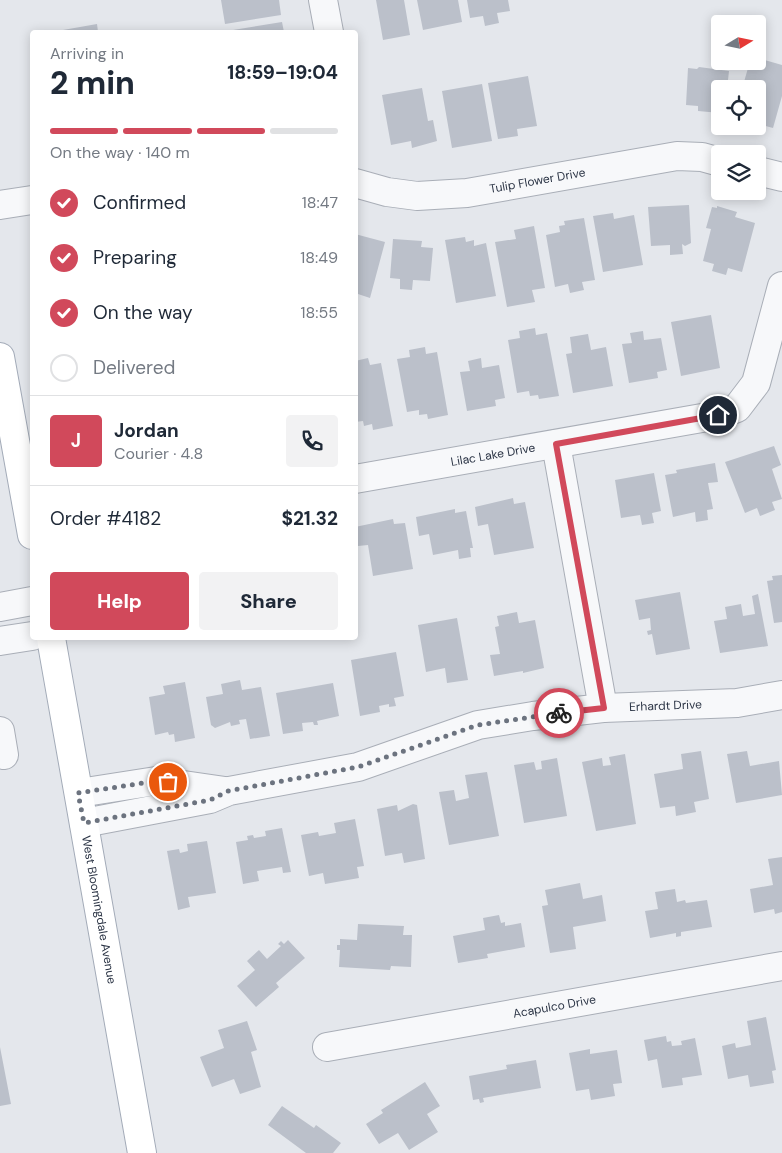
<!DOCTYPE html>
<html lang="en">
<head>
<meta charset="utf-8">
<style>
  :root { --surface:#fff; --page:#f2f2f3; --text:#1f2937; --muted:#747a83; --line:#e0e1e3; --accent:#d1495b }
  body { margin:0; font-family:"DM Sans",sans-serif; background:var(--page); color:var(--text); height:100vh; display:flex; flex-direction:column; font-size:19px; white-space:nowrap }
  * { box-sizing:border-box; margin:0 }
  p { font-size:16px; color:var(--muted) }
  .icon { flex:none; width:28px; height:28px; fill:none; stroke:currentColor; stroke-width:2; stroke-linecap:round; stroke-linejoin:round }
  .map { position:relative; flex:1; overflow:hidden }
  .side { position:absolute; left:30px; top:30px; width:328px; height:610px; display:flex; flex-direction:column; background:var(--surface); border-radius:5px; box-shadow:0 2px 12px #0003 }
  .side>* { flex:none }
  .needle { width:32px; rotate:80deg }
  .tools { position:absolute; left:711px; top:15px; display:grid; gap:10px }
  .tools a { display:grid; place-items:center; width:55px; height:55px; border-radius:5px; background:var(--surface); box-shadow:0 2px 12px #0003; font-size:25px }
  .pin { position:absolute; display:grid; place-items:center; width:42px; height:42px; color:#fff; margin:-21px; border:2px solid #fff; border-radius:50%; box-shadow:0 1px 5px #0007 }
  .courier { position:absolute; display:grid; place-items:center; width:50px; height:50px; margin:-25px; border:4px solid #d1495b; border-radius:50%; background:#fff; color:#222; box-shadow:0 1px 6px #0007 }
  .head em { font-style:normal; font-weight:800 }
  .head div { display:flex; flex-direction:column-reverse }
  .head { display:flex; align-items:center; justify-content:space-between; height:85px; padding:0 20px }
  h1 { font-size:32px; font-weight:800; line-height:38px }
  .bar { display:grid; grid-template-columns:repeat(4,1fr); gap:8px 5px; align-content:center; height:60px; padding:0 20px }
  .bar i { height:6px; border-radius:4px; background:var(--line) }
  .bar .selected { background:var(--accent) }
  .bar p { grid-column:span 4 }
  .line { display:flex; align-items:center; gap:12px; padding:0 20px; border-top:1px solid var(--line) }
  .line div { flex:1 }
  .round { display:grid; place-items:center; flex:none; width:52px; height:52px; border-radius:5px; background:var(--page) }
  ol { padding:0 20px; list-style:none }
  li { display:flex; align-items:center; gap:15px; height:55px }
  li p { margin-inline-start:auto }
  li .icon { padding:5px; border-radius:50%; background:var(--accent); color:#fff; stroke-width:4 }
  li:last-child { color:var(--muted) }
  li i { width:28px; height:28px; border:2px solid var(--line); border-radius:50% }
  .button { display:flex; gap:10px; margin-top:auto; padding:10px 20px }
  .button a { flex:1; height:58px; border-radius:5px; background:var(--accent); color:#fff; font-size:20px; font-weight:800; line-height:58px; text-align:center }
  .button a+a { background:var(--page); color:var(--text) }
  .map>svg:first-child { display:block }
</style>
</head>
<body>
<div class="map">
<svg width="782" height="1153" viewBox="0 0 782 1153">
  <rect width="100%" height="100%" fill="#e4e7ec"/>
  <!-- building -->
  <path fill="#bbc0ca" d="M221,0H279L281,15L225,24Z
    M376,0H404L410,35L383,40Z
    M417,0H458L462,22L423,30Z
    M467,0H508L510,11L497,13L499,23L485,26L483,16L470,18Z
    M282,22L284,32H227V31Z
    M97,24L98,32H64L63,30Z
    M758,58L782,65V96L773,128L758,124V89H742L750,61H758Z
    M699,67L729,71L727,89H720V113L698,111V106L686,105L688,68L697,69Z
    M528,76L537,126L517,129L518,136L498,139L488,83Z
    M482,84L492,141L452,148L442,91Z
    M422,88L428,121L433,120L437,141L412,148L411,141L391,145L382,95Z
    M689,205L691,243L685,246L682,244L683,254L670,255V245L651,246L648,207Z
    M717,206L737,212L735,217L755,223L742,272L728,268L726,275L712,271L714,264L703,261L711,229L706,228L712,207L717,208Z
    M613,213L614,219L634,215L643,265L603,272L593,216Z
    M584,218L595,280L582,282L584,290L570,293L568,284L555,287L546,235L560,232L559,226L565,225L564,221Z
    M534,226L545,288L532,290L535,302L507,307L495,242L516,239L514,230Z
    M355,234L385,242L370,298L358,294L356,304Z
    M465,237L466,242L474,240V246L486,243L496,296L456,303L445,240Z
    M393,239L422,241L421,247L433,248L430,281L413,280L412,290L400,289V279L390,278Z
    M711,315L720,368L681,376L671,322Z
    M535,328L536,335L547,333L559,396L539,399L538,395L530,396L529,391L517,393L508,340L520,338L519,331Z
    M643,331L644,340L661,338L667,370L657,372L658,378L629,383L622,344L632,343L630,333Z
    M588,334L591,350L606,347L613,386L573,393L566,354L572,353L570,337Z
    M425,347L426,354L437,352L448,415L428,419L427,414L419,415V410L407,412L397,359L410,357L409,350Z
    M368,358L370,365L381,363L393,426L373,430L372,424L364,426L363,421L355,422V361Z
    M481,358L482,368L499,365L505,398L495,400L496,406L467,411L460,372L470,371L468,361Z
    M774,446L781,465L772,469L782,499L772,502L775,510L760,516L757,508L745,513L725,462Z
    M715,463L718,482L708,483L713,509L707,510L708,520L696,522L695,512L673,517L665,475L677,473L676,470Z
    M654,473L661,511L652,513L654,523L642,525L640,515L621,518L615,480Z
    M513,498L514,504L525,502L534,548L494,555L488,524L478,526L475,507Z
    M455,509V513L466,511L473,548H470L471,557L459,559L458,550L433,555L429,534L419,536L416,517Z
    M393,519L394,524L405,523L413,569L373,576L368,545L358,546L355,527Z
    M782,575V622L774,623L767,581L773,580L772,576Z
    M680,592L690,649L656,655L652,634L648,635L647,631L651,630L650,618L639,620L635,600Z
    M758,594L768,646L720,653L714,621L727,619L725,607L741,604L743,616L755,614L752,596Z
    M517,612L519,623L535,620L544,668L523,673V671L494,676L490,655L500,654L495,627L499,626L497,616Z
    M457,618L468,680L447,683L445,668L426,672L418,625Z
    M396,652L404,696L394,698L396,706L389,707V704L379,706L380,712L360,716L351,660Z
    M240,680L242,690L261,687L270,736L250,739L246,719L239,720L240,724L231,726L230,722L215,728L211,725L206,697L223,694L221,684Z
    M185,682L195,738L175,742L174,734L169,735L168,732L155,735L149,697L165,694L163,686Z
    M333,683L339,716L317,721L318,725H314L313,722L302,723L303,731L283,734L276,693Z
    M701,751L709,799L694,802L696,812L676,816L675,806L660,808L654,774L683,769L681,754Z
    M747,751L750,766L779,761L782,795L736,803L727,754Z
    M625,754L636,824L596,831L582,762L602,758L603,766L611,765L609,757Z
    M557,758L567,816L524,823L514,765L534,762L536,770L542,769L541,761Z
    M487,772L499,836L449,845L439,792L454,790L456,801L469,798L465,775Z
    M413,804L417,805L425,859L404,863L402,853L385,856L377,809L397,805L398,811Z
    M355,819L364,866L357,867L359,878L325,884L323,873L309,876L301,835L318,832L319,836L336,833L334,823Z
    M282,828L291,872L283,873L282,867L257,871L259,881L243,884L236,842L248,840L247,836L253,835L254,838L266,836L265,831Z
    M207,841L216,893L188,897L190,907L178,910L167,851L179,849L180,853L188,851L187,844Z
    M782,857V912L775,914L774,909L754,913L750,889L773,885L768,859Z
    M580,883L583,899L602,895L606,921L573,927L576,949L550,953L542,906L548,905L545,890Z
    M675,889L677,902L685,900L686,903L707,900L712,927L681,932V936L676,937V933L650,938L645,911L658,909L655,892Z
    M499,915L501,923L505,922V926L521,923L525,947L487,954L488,958L458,963L453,936L485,930L483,918Z
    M358,924L404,926L403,935H412L411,967L391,966L390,970L339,967L340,950H337V945H340V939L357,940Z
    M288,940L305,958L276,983L279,987L256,1007L237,986L255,970L247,961L259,950L267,959L281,946L278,944L281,941L284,944Z
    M766,1017L776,1070L772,1071L774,1083L750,1087L748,1075L728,1079L722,1046L735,1043L736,1048L751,1045L747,1021Z
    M247,1021L257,1050L251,1052L261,1087L240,1094L234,1079L212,1087L200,1057L224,1048L218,1030Z
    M666,1036L667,1042L671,1041L672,1046L682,1045L681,1041L695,1038L702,1075L682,1078L683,1085L662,1088L657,1059L648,1061L644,1040Z
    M0,1047L11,1104L0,1106Z
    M590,1049V1054L617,1050L622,1083L613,1084L615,1096L591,1100L589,1089L576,1091L569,1053Z
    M536,1060L541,1088L483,1098L484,1102L480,1103L479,1099L473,1100L469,1076L507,1069L506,1065Z
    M425,1082L440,1106L427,1114L438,1132L409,1150L398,1133L379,1144L366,1124L383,1113L381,1110Z
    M282,1106L314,1128L316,1125L341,1143L333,1153H306L268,1125Z"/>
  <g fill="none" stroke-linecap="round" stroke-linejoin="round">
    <defs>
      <g id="minor">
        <path d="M323,0L329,32"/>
        <path d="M758,171L782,177"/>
        <path id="s1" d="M355,183L387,192L417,196L467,193L677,156L702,157L720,162"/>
        <path d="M0,205L32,200"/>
        <path d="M556,444L603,708"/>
        <path id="s2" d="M355,479L719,415L737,408L756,383L782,286"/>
        <path d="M0,607L32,601"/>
        <path d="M0,641L32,636"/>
        <path d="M0,731L4,755"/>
        <path d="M79,793L156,781L225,791"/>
        <path id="s3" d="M84,823L210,799L229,791L358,767L478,725L533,716L603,708L737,703L782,695"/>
        <path id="s4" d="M327,1047L782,966"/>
      </g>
      <g id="major">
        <path d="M0,357L32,535"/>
        <path id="s5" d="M51,638L142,1153"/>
      </g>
    </defs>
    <!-- minor casing -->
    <use href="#minor" stroke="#a9aeb7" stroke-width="30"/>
    <!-- major casing -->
    <use href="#major" stroke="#a3abb8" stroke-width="30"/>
    <!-- minor -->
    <use href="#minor" stroke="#f7f8fa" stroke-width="28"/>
    <!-- major -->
    <use href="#major" stroke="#fff" stroke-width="28"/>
  </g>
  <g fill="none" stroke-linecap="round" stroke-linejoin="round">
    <!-- done -->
    <path stroke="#6c737f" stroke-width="5" stroke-dasharray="0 9" d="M168,782L156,781L78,793L84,823L210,800L228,791L358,767L478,725L559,713"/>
    <!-- route -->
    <path stroke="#d1495b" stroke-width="6" d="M559,713L604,708L556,444L718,415"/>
  </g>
  <g text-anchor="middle" stroke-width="5" stroke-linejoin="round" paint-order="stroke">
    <!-- street labels -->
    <g font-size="12" fill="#2b3445" stroke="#f4f6f9">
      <text dy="4" stroke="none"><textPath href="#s1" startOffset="185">Tulip Flower Drive</textPath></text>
      <text dy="4" stroke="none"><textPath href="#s2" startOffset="140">Lilac Lake Drive</textPath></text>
      <text dy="4" stroke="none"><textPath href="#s3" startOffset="596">Erhardt Drive</textPath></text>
      <text dy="4" stroke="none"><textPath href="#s5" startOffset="276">West Bloomingdale Avenue</textPath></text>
      <text dy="4" stroke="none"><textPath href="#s4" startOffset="231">Acapulco Drive</textPath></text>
    </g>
  </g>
</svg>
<div class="tools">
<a><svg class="needle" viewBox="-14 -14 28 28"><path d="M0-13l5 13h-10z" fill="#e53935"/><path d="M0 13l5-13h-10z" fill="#747a83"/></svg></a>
<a><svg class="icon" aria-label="locate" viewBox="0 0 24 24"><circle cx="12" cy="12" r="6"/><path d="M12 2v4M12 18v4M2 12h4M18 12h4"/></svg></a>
<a><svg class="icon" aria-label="layers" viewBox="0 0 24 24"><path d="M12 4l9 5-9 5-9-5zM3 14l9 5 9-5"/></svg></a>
</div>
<div class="pin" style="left:168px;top:782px;background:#ea580c"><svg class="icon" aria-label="bag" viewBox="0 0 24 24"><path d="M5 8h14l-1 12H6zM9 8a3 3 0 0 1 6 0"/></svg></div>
<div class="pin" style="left:718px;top:415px;background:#1f2937"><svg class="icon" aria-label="home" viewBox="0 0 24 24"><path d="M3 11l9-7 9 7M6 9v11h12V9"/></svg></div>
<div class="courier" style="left:559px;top:713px"><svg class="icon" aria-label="bike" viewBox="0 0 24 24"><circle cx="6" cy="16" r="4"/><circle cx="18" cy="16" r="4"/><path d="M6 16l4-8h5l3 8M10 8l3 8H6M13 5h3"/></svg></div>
<section class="side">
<div class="head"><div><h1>2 min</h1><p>Arriving in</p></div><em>18:59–19:04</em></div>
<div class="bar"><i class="selected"></i><i class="selected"></i><i class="selected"></i><i></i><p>On the way · 140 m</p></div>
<ol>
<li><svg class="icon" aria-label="check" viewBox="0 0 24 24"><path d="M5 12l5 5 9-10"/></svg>Confirmed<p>18:47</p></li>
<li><svg class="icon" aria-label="check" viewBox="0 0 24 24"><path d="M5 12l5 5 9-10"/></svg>Preparing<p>18:49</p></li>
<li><svg class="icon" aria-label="check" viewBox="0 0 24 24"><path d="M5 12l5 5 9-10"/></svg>On the way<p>18:55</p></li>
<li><i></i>Delivered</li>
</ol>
<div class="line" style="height:90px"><b class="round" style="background:var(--accent);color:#fff">J</b><div><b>Jordan</b><p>Courier · 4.8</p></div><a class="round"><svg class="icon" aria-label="phone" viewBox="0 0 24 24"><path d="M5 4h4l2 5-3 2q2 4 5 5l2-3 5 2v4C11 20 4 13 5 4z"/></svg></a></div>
<div class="line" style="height:65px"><div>Order #4182</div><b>$21.32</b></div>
<div class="button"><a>Help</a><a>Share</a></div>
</section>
</div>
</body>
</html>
